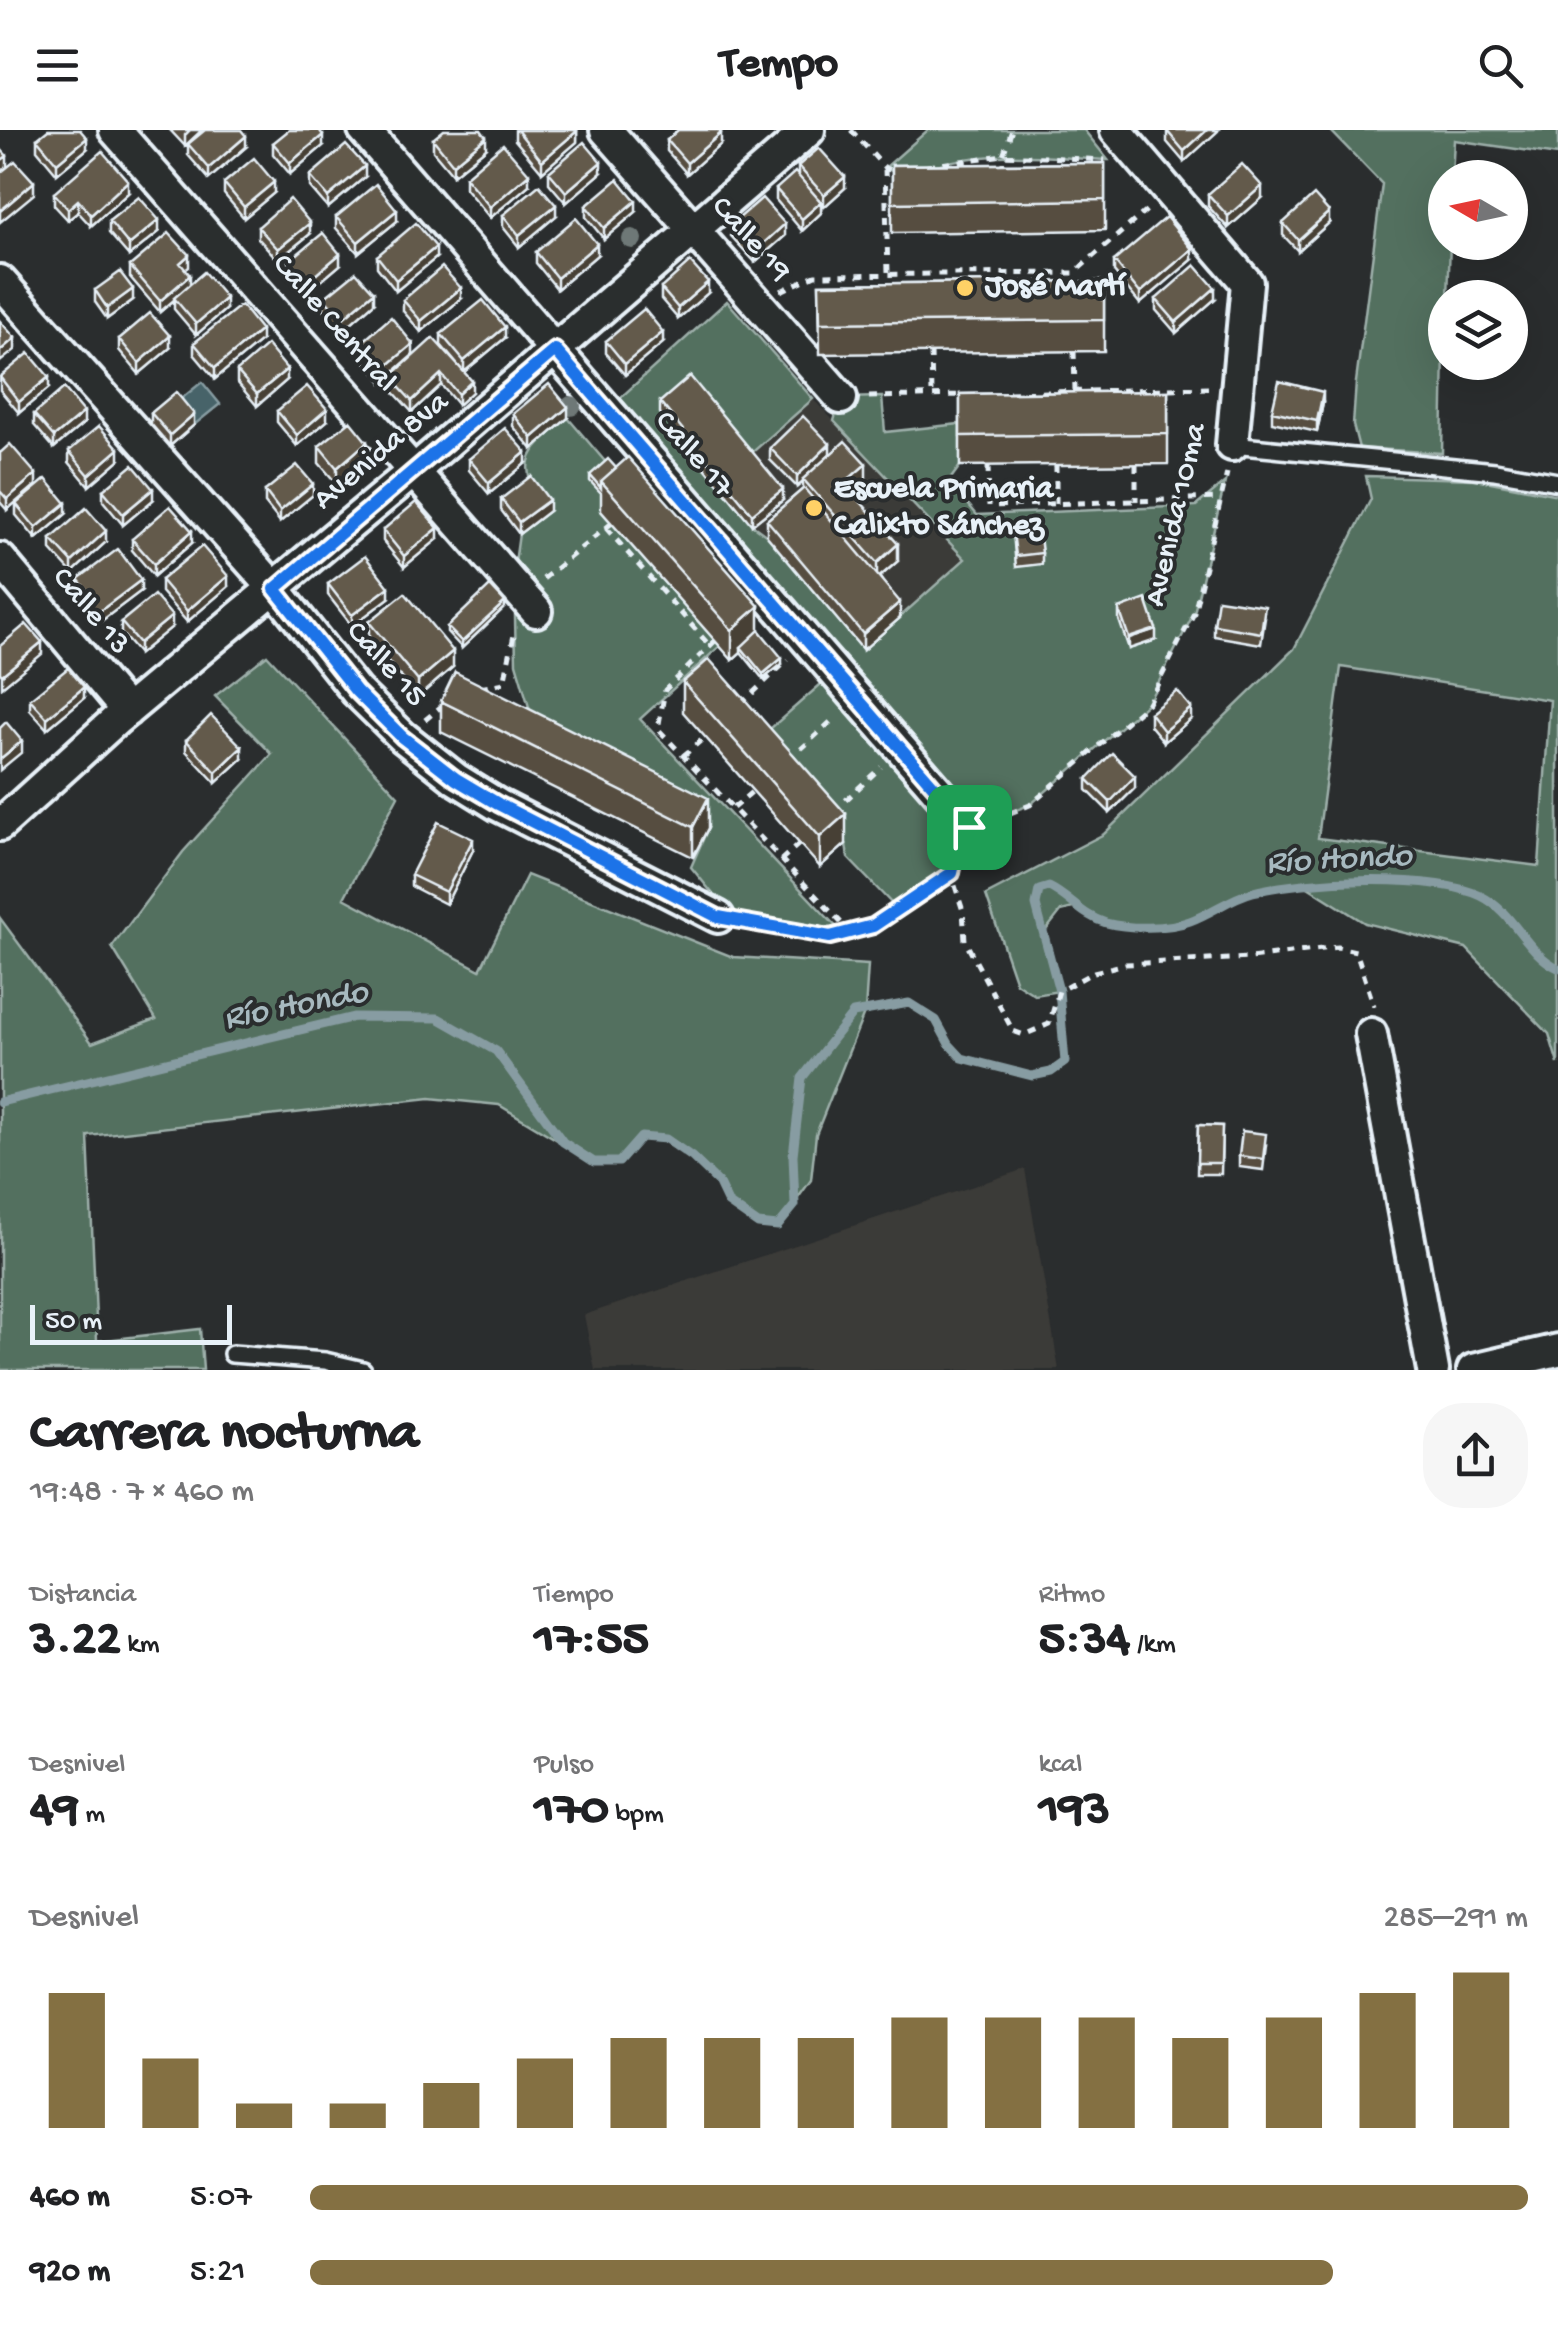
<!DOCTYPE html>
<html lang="es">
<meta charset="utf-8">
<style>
body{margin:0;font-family:"Gochi Hand",sans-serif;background:#f6f6f6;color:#202124;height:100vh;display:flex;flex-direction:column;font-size:38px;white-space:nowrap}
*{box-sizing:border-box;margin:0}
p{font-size:32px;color:#757577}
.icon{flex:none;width:55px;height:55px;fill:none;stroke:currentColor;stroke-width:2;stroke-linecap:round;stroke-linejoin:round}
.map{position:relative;height:1240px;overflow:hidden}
.panel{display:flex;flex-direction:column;background:#fff;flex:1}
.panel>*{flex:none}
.needle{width:65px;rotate:279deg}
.tools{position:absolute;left:1428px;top:30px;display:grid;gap:20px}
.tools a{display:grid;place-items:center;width:100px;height:100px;border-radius:50%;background:#fff;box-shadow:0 10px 40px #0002;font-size:50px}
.scale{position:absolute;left:30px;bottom:25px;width:202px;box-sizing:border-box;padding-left:10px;border:5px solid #e8f1f8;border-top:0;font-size:28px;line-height:35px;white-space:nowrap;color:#e8f1f8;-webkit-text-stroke:8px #2a2d2e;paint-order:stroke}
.pin{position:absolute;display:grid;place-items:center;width:85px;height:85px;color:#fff;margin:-42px;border-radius:20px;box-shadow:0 5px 15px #0006}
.round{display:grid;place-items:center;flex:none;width:105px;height:105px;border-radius:40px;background:#f6f6f6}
.overview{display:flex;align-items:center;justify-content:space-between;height:170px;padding:0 30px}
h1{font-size:55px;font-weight:700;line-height:75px}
.figures{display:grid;grid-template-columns:repeat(3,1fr);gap:15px;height:170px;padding:10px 30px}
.figures div{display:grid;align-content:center}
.figures b{font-size:50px;font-weight:700}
.figures small{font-size:28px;font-weight:400}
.figures p{font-size:28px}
.chart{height:280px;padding:20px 30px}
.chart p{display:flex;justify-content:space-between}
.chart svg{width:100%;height:180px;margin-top:10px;stroke:#847042;stroke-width:6}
ul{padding:0 30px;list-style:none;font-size:32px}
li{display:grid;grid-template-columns:160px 120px 1fr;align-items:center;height:75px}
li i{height:25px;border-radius:12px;background:#847042}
header{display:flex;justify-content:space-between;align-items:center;height:130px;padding:0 30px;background:#fff;font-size:45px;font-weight:700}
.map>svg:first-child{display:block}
.built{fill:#3b3a37}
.green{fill:#536f5e;stroke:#9eb0ab;stroke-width:2.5;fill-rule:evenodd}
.water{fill:#466469;stroke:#879ca2;stroke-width:2.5}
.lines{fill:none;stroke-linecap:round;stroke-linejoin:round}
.stream{stroke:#879ca2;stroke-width:9}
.service-casing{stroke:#e8f1f8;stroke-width:22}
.minor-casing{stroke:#e8f1f8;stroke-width:38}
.path{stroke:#e8f1f8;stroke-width:5;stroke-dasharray:8 8;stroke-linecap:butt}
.service{stroke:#2a2d2e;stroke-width:15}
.minor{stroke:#2a2d2e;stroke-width:30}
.tree{fill:#6e7877}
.wall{fill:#564d41;stroke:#e8f1f8;stroke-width:2.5}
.shaded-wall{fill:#463f35;stroke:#e8f1f8;stroke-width:2.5}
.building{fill:#645a4c;stroke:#e8f1f8;stroke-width:2.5}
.route-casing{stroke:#fff;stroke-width:20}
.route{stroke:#1a73e8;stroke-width:12}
.poi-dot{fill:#ffd166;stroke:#2a2d2e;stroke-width:4}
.labels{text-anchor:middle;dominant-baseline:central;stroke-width:8;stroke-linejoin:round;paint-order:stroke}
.street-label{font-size:32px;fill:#e8f1f8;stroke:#2a2d2e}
.poi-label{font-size:32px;font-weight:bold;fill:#e8f1f8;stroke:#2a2d2e;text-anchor:start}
.water-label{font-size:35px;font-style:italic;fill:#a7b9bf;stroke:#2a2d2e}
</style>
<header><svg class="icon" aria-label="menu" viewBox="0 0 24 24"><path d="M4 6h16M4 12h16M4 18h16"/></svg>Tempo<svg class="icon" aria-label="search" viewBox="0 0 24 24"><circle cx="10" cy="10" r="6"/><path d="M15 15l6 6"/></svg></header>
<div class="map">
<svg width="1558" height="1240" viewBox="0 0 1558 1240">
<rect width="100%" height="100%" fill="#2a2d2e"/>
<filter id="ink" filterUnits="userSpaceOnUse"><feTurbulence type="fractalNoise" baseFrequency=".01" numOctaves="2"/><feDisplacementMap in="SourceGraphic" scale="20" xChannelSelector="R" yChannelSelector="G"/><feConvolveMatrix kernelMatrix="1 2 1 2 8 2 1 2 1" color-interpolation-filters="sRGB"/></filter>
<g filter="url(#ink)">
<!-- built -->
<path class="built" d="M727 171 813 269 965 429 863 520 783 463 620 268Z
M1025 1039 1059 1240H595L584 1185Z"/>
<!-- green -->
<path class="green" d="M928 0H1084L1108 30C1040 27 967 16 905 47L885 38Z
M1330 0H1558V25L1454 10 1452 47 1445 48V112L1450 113 1448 167 1445 168 1442 323 1359 318 1353 295 1356 252 1382 54Z
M727 171 813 269 747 327 752 395 767 406 863 520 965 429 834 291 841 268 882 267 885 302 960 294V336L949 351 977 385 1196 376 1225 352 1194 483 1148 573 1030 675 969 697 956 724 951 743 896 778 848 728 846 714 755 612 845 533 620 268Z
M568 288 608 335 610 373 601 381 720 516 640 589 843 804 830 807 735 791 691 737 708 698 532 587 516 533 514 440 519 404 548 381C513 332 527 323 568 288Z
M1366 346 1475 349 1558 365V934L1549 904 1466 818 1365 793 1303 754 1254 762 1187 793 1149 796 1107 793 1073 778 1061 781 1043 804 1059 861 1035 865 1016 853 986 765 1104 704 1294 519 1371 369ZM1341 537 1550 570 1539 736 1318 708Z
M267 525 398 666 344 768 480 840 527 745 733 827 868 835 865 881 816 1004 811 1050 778 1096 758 1094 728 1073 717 1052 692 1027 666 1010 641 1007 619 1032H594L499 975 430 968 88 1006 97 1211 200 1199 203 1240H0V788L92 913 156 889 112 817 183 722 272 624 215 566Z"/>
<!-- water -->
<path class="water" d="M202 252 220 274 194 295 176 273Z"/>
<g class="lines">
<!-- stream -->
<path class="stream" d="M0 972 354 887 438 888 496 921 563 1012 594 1032H619L641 1007 666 1009 692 1027 718 1052 728 1073 758 1094 778 1096 795 1075 793 1025 802 948 853 883 909 873 936 890 949 914 962 928 1032 946 1051 942 1065 932 1059 861 1036 775 1039 760 1049 757C1070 767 1082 786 1106 793 1129 799 1169 799 1190 791 1212 783 1230 768 1253 762 1305 749 1432 743 1481 766 1514 782 1526 823 1558 838"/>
<defs>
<path id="service" d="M1232 315 1495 341 1558 352
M232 1224 325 1231 363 1240"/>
<path id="minor" d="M115 0 536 481
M364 0 969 697
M606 0 841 268
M1116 0 1247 153 1232 315
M0 151 275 459 356 561 403 607 456 649 498 675 718 787
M0 429 127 581
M0 695 117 589 415 340 809 0
M1371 904 1433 1240
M1473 1240 1558 1220"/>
</defs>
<!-- service casing -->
<use href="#service" class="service-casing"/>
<!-- minor casing -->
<use href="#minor" class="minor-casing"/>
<!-- path -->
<path class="path" d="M851 0 885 38 895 42
M927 36 1003 25 1105 30
M885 38 888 142
M1003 40V25L1012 0
M781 161 815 145 1074 143 1147 80
M1074 221 1075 261
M931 222 932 264
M1009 263 1208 258
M869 267 963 265
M1136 334V371
M988 336 989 376 1220 368
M1056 374V335
M606 398 710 516
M543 449 612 393
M715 511 665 560 658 599 848 800
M480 558 504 553 515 500
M741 574 788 530
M425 590 443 575
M683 626 705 607
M789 630 836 587
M733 678 753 661
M834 681 881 637
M995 689 1030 675 1148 573 1194 483 1227 343
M929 697 951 743 963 781 965 811 1013 901 1024 905 1049 894 1059 861 1094 842 1125 834 1251 828 1337 817 1356 821 1374 876
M781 730 799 714
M743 792 830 807 843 804 873 796 951 743 958 719"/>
<!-- service -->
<use href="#service" class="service"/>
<!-- minor -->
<use href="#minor" class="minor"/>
</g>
<!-- trees -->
<g class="tree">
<circle cx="632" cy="109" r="10"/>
<circle cx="571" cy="276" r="10"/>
</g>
<!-- wall -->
<path class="wall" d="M170 0H202L185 16Z
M515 0H577V12L542 42 515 10Z
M1218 0 1184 32 1167 12V1Z
M37 9 87 19 57 44 37 20Z
M433 9 486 18 453 45 433 21Z
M667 10 721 14 687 44 667 21Z
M273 13 323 16 290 44 273 24Z
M188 14 246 17 209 49 188 25Z
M1105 33V100L892 103V35Z
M798 36 845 58 824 77 821 74V83L802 101 776 70V59L798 46Z
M549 42 601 43 566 73 549 53Z
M310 46 365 47 328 78 310 57Z
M465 47 529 55 490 88 465 58Z
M224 53 274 63 244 88 224 64Z
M54 63H128L91 96 78 82 68 90 54 75Z
M1208 64 1262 68 1228 98 1208 76Z
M586 76 636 82 604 109 586 87Z
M503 85 556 86 519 117 503 97Z
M336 87 397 91 358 123 336 98Z
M109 91 159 102 129 126 109 103Z
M1283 93H1329L1298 121 1283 105Z
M731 95 785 106 755 132 731 106Z
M258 97 310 104 278 130 258 108Z
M536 122 597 125 557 159 536 133Z
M377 126 436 128 396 161 377 137Z
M1192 130 1140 174 1114 142V131Z
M289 131 340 135 307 163 289 142Z
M130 136 189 137 185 139 190 154 226 179 196 205 174 179V170L160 182 130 147Z
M1104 151V221L820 224 819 154Z
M661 158 708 163 678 189 661 169Z
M95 160 133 170 107 189 95 172Z
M324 168 374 173 342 201 324 180Z
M461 169 421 202 403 181V170Z
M1156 169H1215L1176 203 1156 180Z
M441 204 505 208 464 242 472 262 458 275 441 255 412 282 390 258V247L461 239 441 215Z
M119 209 170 218 139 244 119 220Z
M261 211 215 249 194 224V213Z
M606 211 663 213 625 245 606 223Z
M360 214 413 225 382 252 360 225Z
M237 241 287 250 257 276 237 252Z
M0 247 49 258 19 283 0 260Z
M1168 261V334L960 336V264Z
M660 272 783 370 752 395 660 283Z
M1323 273 1317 302 1272 292V281Z
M277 281 327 291 297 316 277 292Z
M151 283 194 295 170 316 151 294Z
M34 284 84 293 54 318 34 295Z
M513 284 568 288 532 319 513 296Z
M319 316 367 329 337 354 319 333Z
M770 318 830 324 866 351 852 363 898 431 880 447 900 488 863 520 767 406V390L803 359V352L797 357 770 330Z
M69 321 119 330 89 356 69 332Z
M0 323 36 355 7 380 0 372Z
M469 329 526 333 489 364 469 340Z
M616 338 759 500 782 534 763 549 741 522 732 530 601 381V363L590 351V345Z
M103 360 153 370 123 395 103 371Z
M265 361 313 365 280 392 265 373Z
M501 369 549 381 519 404 501 380Z
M16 374 66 384 36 409 16 385Z
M383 400 438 409 404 437 383 411Z
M1013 402 1042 423V434L1016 437Z
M51 409 106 412 72 443 51 420Z
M132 409 192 413 154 446 132 420Z
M78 449 141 461 96 495 82 476V466L78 461Z
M161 450 228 457 187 492 161 462Z
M328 454 389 468 352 496 328 465Z
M505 477 462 518 447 502V497Z
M1119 479 1156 510 1129 519 1119 490Z
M1265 488 1261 514 1214 506V495Z
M121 492 172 497 139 524 121 503Z
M369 492 453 537 418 567 369 509Z
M683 552 846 714 820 737 683 582Z
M84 568 47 599 30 580V569Z
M441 571 708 698 693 727 441 602Z
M1150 583 1191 589 1164 612 1150 595Z
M186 610 242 629 216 653 186 621Z
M1087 649 1135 658 1110 683 1087 660Z
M473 720 446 774 411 756V745Z
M1198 995 1222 996 1221 1044H1197Z
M1266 1015 1263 1040 1239 1037V1026Z"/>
<!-- shaded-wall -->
<path class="shaded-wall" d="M190 0H202L185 16V5Z
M1207 0H1218V1L1184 32V21Z
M577 1V12L542 42V31Z
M721 3V14L687 44V33Z
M323 5V16L290 44V33Z
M246 6V17L209 49V38Z
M486 7V18L453 45V34Z
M87 8V19L57 44V33Z
M7 26V37L0 43V31Z
M601 32V43L566 73V62Z
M365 36V47L328 78V67Z
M529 44V55L490 88V77Z
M845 47V58L824 77V65Z
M128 51V63L91 96V85Z
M34 52V64L0 92V81Z
M274 52V63L244 88V77Z
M1262 56V68L1228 98V86Z
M78 70V82L68 90V79Z
M636 71V82L604 109V98Z
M821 72V83L802 101V89Z
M556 75V86L519 117V105Z
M397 80V91L358 123V112Z
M1329 82V93L1298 121V110Z
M159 90V102L129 126V115Z
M310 93V104L278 130V119Z
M785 94V106L755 132V121Z
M597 114V125L557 159V148Z
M436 117V128L396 161V150Z
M1192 119V130L1140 174V163Z
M340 124V135L307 163V152Z
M189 125V137L180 144V133Z
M190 145V156L160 182V171Z
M708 152V163L678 189V178Z
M461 158V169L421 202V191Z
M1215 158V169L1176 203V192Z
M133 159V170L107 189V178Z
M374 162V173L342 201V189Z
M226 168V179L196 205V194Z
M505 197V208L464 242V231Z
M261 200V211L215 249V238Z
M663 202V213L625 245V234Z
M170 206V218L139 244V233Z
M15 208V220L0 232V221Z
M413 214V225L382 252V240Z
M287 239V250L257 276V264Z
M441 244V255L412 282V271Z
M49 247V258L19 283V272Z
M472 251V262L458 275V264Z
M1323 262V273L1317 302V291Z
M568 277V288L532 319V308Z
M327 279V291L297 316V305Z
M84 282V293L54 318V307Z
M194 284V295L170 316V305Z
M367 312V329L337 354V338Z
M830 314V325L803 349V352L797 357V346Z
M119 319V330L89 356V345Z
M526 322V333L489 364V353Z
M866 334V351L844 370V353Z
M36 344V355L7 380V369Z
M313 354V365L280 392V381Z
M153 359V370L123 395V384Z
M783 359V370L752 395V384Z
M549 370V381L519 404V392Z
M66 373V384L36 409V398Z
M438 398V409L404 437V426Z
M106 401V412L72 443V432Z
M192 401V413L154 446V434Z
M898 414V431L877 449V433Z
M228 446V457L187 492V481Z
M141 450V461L96 495V484Z
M389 457V468L352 496V485Z
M505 472V477L462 518V512Z
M900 472V488L863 520V504Z
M759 476V506L741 517V522L732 530V500Z
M172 486V497L139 524V513Z
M1156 499V510L1129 519V508Z
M42 512V524L2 557V545Z
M453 521V537L418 567V551Z
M782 528V534L763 549V544Z
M84 557V568L47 599V588Z
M1191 578V589L1164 612V601Z
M22 611V622L0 640V629Z
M242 617V629L216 653V642Z
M1135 646V658L1110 683V672Z
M708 668V698L693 727V697Z
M846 684V714L820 737V707Z
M473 709V720L446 774V762Z"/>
<!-- building -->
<path class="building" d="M48 0H80L87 8 57 33 37 9Z
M205 0H241L246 6 209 38 188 14Z
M289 0H319L323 5 290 33 273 13Z
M444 0H481L486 7 453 34 433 9Z
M517 0H577V1L542 31Z
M678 0H718L721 3 687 33 667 10Z
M1168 0H1207L1184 21 1167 1Z
M584 12 601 32 566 62 549 42Z
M503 14 529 44 490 77 465 47Z
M346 15 365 36 328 67 310 46Z
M0 18 7 26 0 31Z
M819 18 845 47 824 65 798 36Z
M102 21 128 51 91 85 78 70 68 79 54 63Z
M254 28 274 52 244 77 224 53Z
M15 31 34 52 0 81V43Z
M1105 33V70L892 73V35Z
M1242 34 1262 56 1228 86 1208 64Z
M795 42 821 72 802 89 776 59Z
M618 49 636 71 604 98 586 76Z
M376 54 397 80 358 112 336 87Z
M539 55 556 75 519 105 503 85Z
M1314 65 1329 82 1298 110 1283 93Z
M139 67 159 90 129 115 109 91Z
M762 68 785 94 755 121 731 95Z
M290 69 310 93 278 119 258 97Z
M1166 87 1192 119 1140 163 1114 131Z
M576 88 597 114 557 148 536 122Z
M416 93 436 117 396 150 377 126Z
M169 103 189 125 180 133 190 145 160 171 130 136Z
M323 103 340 124 307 152 289 131Z
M690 132 708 152 678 178 661 158Z
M1195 135 1215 158 1176 192 1156 169Z
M442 137 461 158 421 191 403 170Z
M120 142 133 159 107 178 95 160Z
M204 142 226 168 196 194 174 168Z
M356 142 374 162 342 189 324 168Z
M1104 151V190L820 193 819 154Z
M483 170 505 197 464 231 441 204Z
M241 175 261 200 215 238 194 213Z
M644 179 663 202 625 234 606 211Z
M150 183 170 206 139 233 119 209Z
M391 187 413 214 382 240 360 214Z
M0 191 15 208 0 221Z
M433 208 472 251 458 264 441 244 412 271 390 247Z
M267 215 287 239 257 264 237 241Z
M29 223 49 247 19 272 0 247Z
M690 246 783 359 752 384 660 272Z
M1279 251 1323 262 1317 291 1272 281Z
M549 254 568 277 532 308 513 284Z
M307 256 327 279 297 305 277 281Z
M64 258 84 282 54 307 34 284Z
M1168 261V304L960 306V264Z
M176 262 194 284 170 305 151 283Z
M803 286 830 314 797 346 770 318Z
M350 291 367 312 337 338 319 316Z
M99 296 119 319 89 345 69 321Z
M505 298 526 322 489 353 469 329Z
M845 311 866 334 844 353 898 414 877 433 803 349Z
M10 314 36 344 7 369 0 361V323Z
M628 327 759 476 732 500 601 351Z
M608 329 616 338 601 351V358L590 345Z
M133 335 153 359 123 384 103 360Z
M297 335 313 354 280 381 265 361Z
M531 346 549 370 519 392 501 369Z
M46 349 66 373 36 398 16 374Z
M804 358 900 472 863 504 767 390Z
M416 372 438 398 404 426 383 400Z
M170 376 192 401 154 434 132 409Z
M86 378 106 401 72 432 51 409Z
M1039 398 1042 423 1016 426 1013 402Z
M202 416 228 446 187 481 161 450Z
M118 419 141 450 96 484 82 465 86 459 78 449Z
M365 426 389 457 352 485 328 454Z
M490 456 505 472 462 512 447 497Z
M405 463 453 521 418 551 369 492Z
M154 465 172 486 139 513 121 492Z
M1146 469 1156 499 1129 508 1119 479Z
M1218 469 1265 476 1261 503 1214 495Z
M26 494 42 512 2 545 0 543V516Z
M759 500 782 528 763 544 741 517Z
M709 529 846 684 820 707 683 552Z
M68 538 84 557 47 588 30 569Z
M455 542 708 668 693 697 441 571Z
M1177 561 1191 578 1164 601 1150 583Z
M211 585 242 617 216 642 186 610Z
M6 592 22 611 0 629V598Z
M1112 623 1135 646 1110 672 1087 649Z
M438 692 473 709 446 762 411 745Z
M1198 995 1222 996 1221 1033H1197Z
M1242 1001 1266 1004 1263 1029 1239 1026Z"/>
</g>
<g class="lines" filter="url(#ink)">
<defs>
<path id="route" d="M555 220 969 697 956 724 952 743 873 796 830 807 718 787 498 674 456 649 402 607 356 561 275 459Z"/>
</defs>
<!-- route casing -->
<use href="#route" class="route-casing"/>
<!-- route -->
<use href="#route" class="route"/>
</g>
<!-- markers -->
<g class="poi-dot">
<circle cx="965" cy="158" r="10"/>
<circle cx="814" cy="378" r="10"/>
</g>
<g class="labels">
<!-- street labels -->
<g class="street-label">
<text transform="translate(750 110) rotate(48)">Calle 19</text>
<text transform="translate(333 194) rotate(49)">Calle Central</text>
<text transform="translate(382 322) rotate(-40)">Avenida 8va</text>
<text transform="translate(693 325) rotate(49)">Calle 17</text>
<text transform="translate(1177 385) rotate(-77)">Avenida 10ma</text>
<text transform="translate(90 482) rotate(50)">Calle 13</text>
<text transform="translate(385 535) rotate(48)">Calle 15</text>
</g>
<!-- poi labels -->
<g class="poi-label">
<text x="985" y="158">José Martí</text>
<text x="834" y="360">Escuela Primaria<tspan x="834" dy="37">Calixto Sánchez</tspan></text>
</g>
<!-- water labels -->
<g class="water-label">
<text transform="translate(1339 731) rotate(-3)">Río Hondo</text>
<text transform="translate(296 877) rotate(-11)">Río Hondo</text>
</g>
</g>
</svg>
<div class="tools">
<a><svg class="needle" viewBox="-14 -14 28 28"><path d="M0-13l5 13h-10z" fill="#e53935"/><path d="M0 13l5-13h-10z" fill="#757577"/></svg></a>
<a><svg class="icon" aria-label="layers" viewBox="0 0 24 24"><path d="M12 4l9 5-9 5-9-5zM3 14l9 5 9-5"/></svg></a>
</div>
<div class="scale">50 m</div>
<div class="pin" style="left:969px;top:697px;background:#1e9e55"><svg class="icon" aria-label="arrive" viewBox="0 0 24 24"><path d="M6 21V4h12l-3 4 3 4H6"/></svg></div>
</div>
<section class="panel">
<div class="overview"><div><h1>Carrera nocturna</h1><p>19:48 · 7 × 460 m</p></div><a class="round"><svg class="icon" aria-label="share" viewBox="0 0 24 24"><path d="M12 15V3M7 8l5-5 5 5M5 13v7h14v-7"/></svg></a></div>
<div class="figures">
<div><p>Distancia</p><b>3.22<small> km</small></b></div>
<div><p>Tiempo</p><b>17:55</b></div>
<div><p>Ritmo</p><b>5:34<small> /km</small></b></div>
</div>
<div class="figures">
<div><p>Desnivel</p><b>49<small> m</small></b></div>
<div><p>Pulso</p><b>170<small> bpm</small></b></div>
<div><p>kcal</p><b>193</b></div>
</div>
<div class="chart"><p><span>Desnivel</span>285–291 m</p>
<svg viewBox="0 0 160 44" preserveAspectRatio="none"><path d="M5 44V11M15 44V27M25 44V38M35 44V38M45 44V33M55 44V27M65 44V22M75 44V22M85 44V22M95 44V17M105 44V17M115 44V17M125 44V22M135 44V17M145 44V11M155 44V6"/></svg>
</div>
<ul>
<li><b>460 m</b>5:07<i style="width:100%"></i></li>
<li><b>920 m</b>5:21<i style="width:84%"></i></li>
</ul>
</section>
